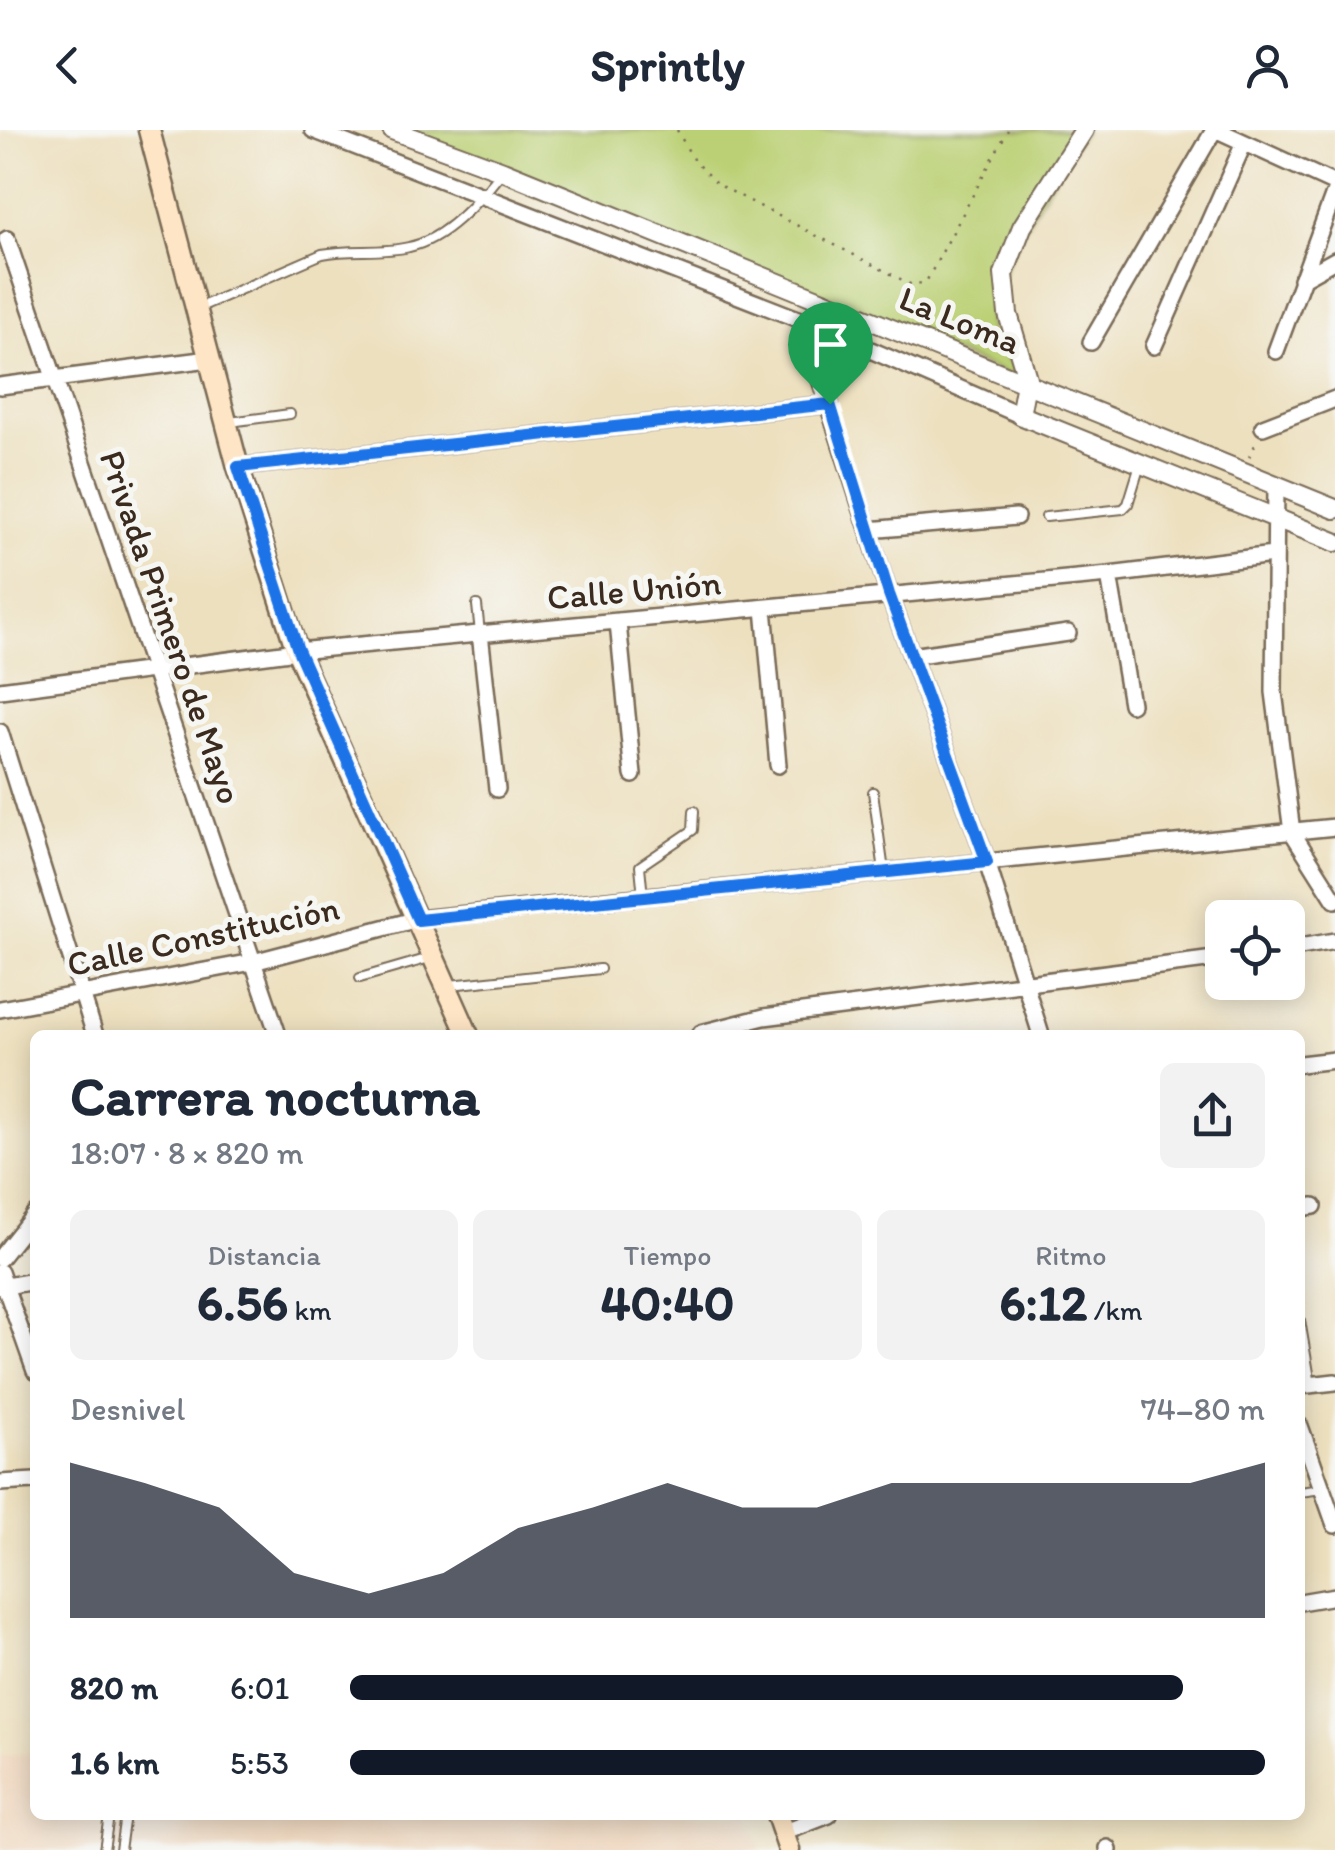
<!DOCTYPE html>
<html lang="es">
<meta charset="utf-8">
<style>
body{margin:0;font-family:Itim,sans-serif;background:#f2f2f3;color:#1f2937;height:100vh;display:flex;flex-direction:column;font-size:38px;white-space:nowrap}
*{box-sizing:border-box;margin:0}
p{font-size:32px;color:#747a83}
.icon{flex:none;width:55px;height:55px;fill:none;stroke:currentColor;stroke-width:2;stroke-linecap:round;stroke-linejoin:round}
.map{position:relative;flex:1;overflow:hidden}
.details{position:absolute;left:30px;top:900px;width:1275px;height:790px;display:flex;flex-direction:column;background:#fff;border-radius:15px;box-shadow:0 5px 25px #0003}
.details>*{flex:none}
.buttons{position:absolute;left:1205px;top:770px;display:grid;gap:20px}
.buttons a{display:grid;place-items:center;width:100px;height:100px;border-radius:15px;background:#fff;box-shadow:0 5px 25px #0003;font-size:50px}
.pin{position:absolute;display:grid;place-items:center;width:85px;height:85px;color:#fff;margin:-102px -42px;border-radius:50% 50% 50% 0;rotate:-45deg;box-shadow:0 0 10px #0007}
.pin .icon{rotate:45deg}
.round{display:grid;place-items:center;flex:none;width:105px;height:105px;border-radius:15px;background:#f2f2f3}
.overview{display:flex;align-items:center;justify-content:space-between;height:170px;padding:0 40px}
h1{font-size:55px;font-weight:800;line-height:75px}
.stats{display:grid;grid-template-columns:repeat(3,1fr);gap:15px;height:170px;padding:10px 40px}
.stats div{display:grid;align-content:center;border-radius:15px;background:#f2f2f3;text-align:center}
.stats b{font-size:50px;font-weight:800}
.stats small{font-size:28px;font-weight:400}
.stats p{font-size:28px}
.chart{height:280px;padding:20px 40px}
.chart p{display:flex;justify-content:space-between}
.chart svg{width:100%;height:180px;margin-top:10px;fill:#111827;opacity:.7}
ul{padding:0 40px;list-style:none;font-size:32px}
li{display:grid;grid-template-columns:160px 120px 1fr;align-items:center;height:75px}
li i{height:25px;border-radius:12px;background:#111827}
header{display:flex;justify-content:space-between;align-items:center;height:130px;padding:0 40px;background:#fff;font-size:45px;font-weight:800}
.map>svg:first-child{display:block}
.built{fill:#efd6bc}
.green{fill:#bbd074;stroke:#7b7d49;stroke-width:2.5}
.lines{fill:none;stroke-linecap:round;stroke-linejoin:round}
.service-casing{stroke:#796a56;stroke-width:12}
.minor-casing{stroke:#796a56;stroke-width:20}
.tertiary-casing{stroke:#796a56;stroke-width:22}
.secondary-casing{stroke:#796a56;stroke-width:25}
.path{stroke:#796a56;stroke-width:2.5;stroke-dasharray:2.5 8;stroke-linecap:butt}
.service{stroke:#fff;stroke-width:8}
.minor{stroke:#fff;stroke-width:15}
.tertiary{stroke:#fff;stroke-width:18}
.secondary{stroke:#fee5c5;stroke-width:20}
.route-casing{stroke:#fff;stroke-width:20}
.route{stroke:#1a73e8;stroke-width:12}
.labels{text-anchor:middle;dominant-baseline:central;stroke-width:10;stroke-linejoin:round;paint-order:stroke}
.street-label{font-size:35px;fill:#3b2a1e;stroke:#f6f6f2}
</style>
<header><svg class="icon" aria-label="back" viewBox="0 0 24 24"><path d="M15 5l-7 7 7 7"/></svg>Sprintly<svg class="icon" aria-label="person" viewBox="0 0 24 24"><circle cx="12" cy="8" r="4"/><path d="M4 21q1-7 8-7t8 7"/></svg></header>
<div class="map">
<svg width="1335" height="1720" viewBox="0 0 1335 1720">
<rect width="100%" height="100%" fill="#f6f6f2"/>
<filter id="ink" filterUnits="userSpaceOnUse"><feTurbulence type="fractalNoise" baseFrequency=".01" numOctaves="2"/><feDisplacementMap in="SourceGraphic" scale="20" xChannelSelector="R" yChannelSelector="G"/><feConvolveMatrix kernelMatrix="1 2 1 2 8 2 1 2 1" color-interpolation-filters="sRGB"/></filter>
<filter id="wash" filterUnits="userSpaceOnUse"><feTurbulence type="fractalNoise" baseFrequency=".0048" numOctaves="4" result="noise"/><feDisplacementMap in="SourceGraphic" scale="40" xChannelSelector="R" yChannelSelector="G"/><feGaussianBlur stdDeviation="2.25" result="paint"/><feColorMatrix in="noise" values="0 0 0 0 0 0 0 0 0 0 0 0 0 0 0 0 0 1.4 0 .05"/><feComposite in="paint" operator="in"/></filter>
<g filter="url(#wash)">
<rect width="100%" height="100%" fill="#ede0bf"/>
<!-- built -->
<path class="built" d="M35 1623V1685H748L760 1720H0V1625Z"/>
<!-- green -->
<path class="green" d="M389 0H1084C1060 38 978 160 991 201 997 219 1016 237 1027 252Z"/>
</g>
<g filter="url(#ink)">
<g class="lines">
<defs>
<path id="service" d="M200 177 322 124C351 118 380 124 409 117 445 110 479 71 501 43
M230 292 290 284
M1046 387 1123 379 1128 374 1140 335
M477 475 480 503
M873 662 884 741
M643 767 640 736 693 700 694 681
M360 848 433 827
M450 855 600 839
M1300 1190 1311 1255
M1300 1362 1322 1359
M104 1720 109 1685
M120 1720 125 1685"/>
<path id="minor" d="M313 0 811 194 1020 285
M1217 0 1335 54
M7 109 278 905
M1301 149 1335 130
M824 170 811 194 808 212 889 464 987 732 1041 905
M1091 212 1214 0
M1154 216 1244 13
M1276 221 1335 61
M0 256 209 229
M1263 297 1335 269
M238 337 830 274
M1276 355 1274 562 1292 702 1335 770
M869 400 1016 387
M1109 445 1131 574
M764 478 778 635
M618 493 633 645
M480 503 497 659
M911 526 1068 503
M0 560 297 521 1109 445 1273 425
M0 602 95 905
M1288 819 1335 811
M0 879 253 832 418 789 1335 697
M701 903 764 887 1222 828
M1300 934 1335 930
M1300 1078 1314 1076
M0 1128 35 1084
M0 1142 35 1241
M0 1157 35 1151
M1300 1256 1335 1252
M1300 1296 1335 1395
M0 1353 35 1351
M1300 1472 1335 1466
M783 1703 829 1685
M1108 1718 1109 1720"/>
<path id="tertiary" d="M392 0 503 41 1335 379
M1084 0 1022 97 1004 144 1008 184 1027 248 1020 285 1335 412"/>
<path id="secondary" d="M149 0 238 337 297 521 468 905
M777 1685 789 1720"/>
</defs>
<!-- service casing -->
<use href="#service" class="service-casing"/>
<!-- minor casing -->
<use href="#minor" class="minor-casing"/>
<!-- tertiary casing -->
<use href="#tertiary" class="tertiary-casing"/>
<!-- secondary casing -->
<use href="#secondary" class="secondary-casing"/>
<!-- path -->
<path class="path" d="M677 0 694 31 717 54 912 155 926 152 1008 0
M1249 327 1257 311"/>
<!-- service -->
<use href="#service" class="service"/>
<!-- minor -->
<use href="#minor" class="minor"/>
<!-- tertiary -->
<use href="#tertiary" class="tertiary"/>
<!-- secondary -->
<use href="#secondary" class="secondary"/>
</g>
</g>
<g class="lines" filter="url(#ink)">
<defs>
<path id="route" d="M830 274 889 464 987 732 418 790 298 520 238 337Z"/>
</defs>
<!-- route casing -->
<use href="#route" class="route-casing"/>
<!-- route -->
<use href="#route" class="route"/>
</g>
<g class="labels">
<!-- street labels -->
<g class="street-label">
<text transform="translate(960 190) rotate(22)">La Loma</text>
<text transform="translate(634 460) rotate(-5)">Calle Unión</text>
<text transform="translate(171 497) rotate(71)">Privada Primero de Mayo</text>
<text transform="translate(203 806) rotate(-12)">Calle Constitución</text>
</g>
</g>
</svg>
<div class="buttons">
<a><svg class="icon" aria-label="locate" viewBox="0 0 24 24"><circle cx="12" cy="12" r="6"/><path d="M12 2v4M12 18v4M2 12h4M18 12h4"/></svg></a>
</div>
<div class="pin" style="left:830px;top:274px;background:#1e9e55"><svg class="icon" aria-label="arrive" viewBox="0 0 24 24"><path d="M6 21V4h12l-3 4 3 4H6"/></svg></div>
<section class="details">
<div class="overview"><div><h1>Carrera nocturna</h1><p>18:07 · 8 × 820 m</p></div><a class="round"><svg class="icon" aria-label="share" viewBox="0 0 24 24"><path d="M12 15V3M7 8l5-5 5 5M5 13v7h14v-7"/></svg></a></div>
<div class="stats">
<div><p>Distancia</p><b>6.56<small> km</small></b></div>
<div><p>Tiempo</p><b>40:40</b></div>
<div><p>Ritmo</p><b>6:12<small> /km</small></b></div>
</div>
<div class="chart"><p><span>Desnivel</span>74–80 m</p>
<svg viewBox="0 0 160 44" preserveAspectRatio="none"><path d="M0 44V6L10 11L20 17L30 33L40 38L50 33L60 22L70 17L80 11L90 17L100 17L110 11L120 11L130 11L140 11L150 11L160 6V44z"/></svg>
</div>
<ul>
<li><b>820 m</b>6:01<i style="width:91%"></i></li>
<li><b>1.6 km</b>5:53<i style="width:100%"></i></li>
</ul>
</section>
</div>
